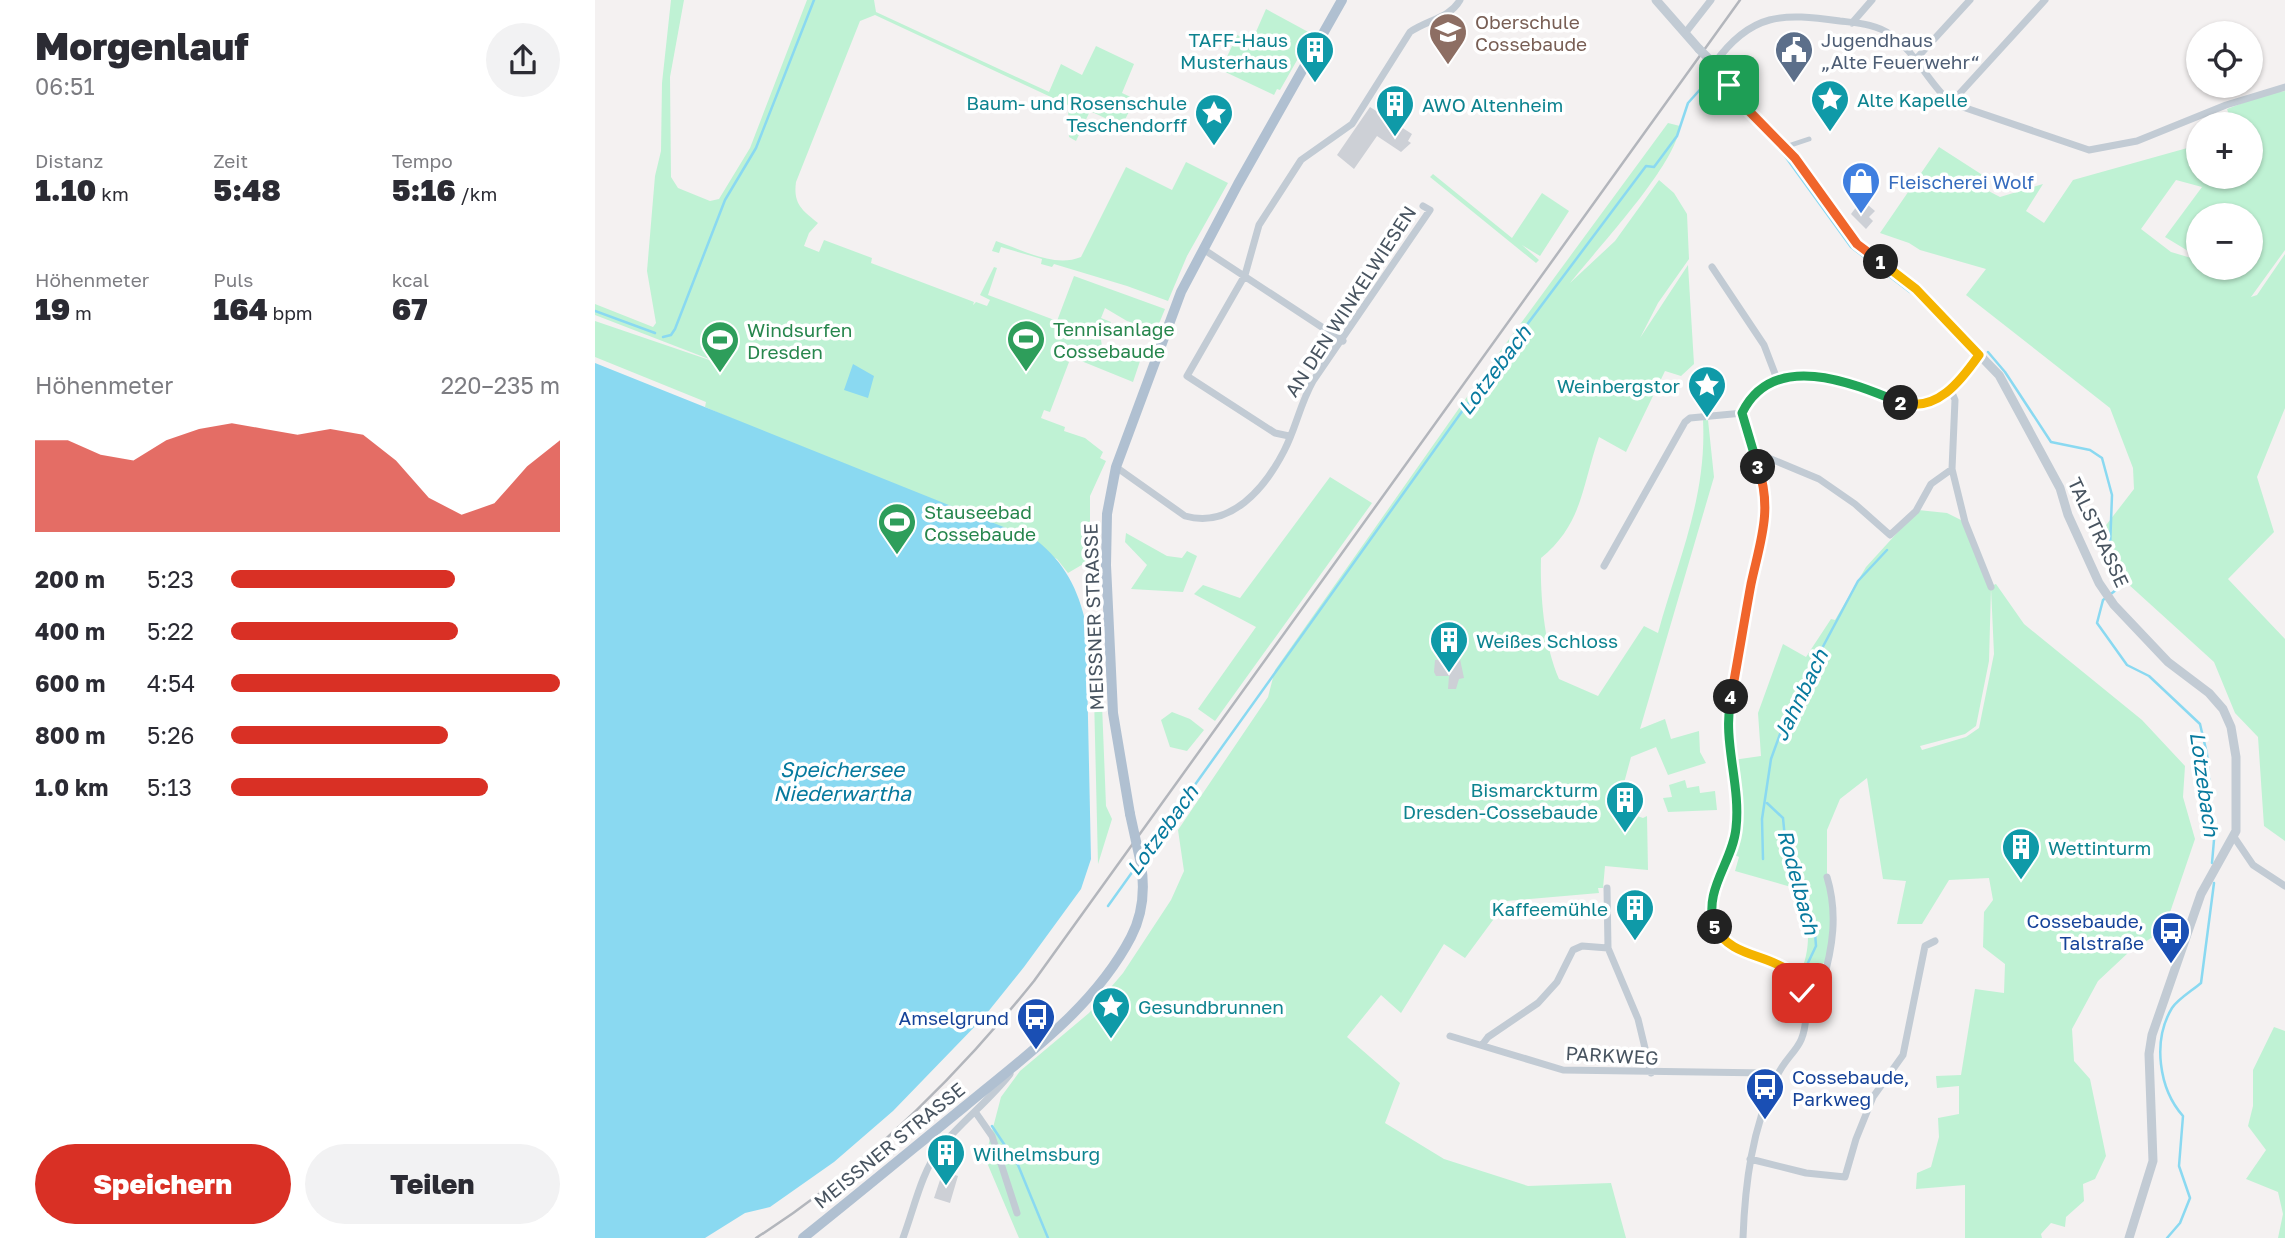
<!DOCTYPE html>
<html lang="de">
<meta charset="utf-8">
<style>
body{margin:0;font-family:"Golos Text",sans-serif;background:#f2f2f3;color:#2b2b33;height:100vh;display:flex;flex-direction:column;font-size:26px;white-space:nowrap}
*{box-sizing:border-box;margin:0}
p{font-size:23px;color:#7c7c81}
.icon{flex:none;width:38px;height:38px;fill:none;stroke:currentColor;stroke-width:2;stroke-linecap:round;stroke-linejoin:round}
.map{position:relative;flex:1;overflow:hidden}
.side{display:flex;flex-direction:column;background:#fff;width:595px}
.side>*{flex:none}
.tools{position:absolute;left:1591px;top:21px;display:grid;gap:14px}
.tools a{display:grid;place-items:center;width:77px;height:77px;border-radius:50%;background:#fff;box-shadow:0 2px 5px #0004;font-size:35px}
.pin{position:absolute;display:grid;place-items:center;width:60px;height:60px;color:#fff;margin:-30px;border-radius:14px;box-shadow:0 4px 10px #0006}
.km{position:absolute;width:35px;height:35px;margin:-18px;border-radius:50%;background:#222;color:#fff;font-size:19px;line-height:35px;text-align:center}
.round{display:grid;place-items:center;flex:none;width:74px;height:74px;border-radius:37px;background:#f2f2f3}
.summary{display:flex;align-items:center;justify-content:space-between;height:119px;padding:0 35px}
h1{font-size:38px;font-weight:800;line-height:52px}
.figures{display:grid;grid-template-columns:repeat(3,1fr);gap:10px;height:119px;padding:7px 35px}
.figures div{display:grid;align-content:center}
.figures b{font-size:30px;font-weight:800}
.figures small{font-size:19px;font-weight:400}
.figures p{font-size:19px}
.chart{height:196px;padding:14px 35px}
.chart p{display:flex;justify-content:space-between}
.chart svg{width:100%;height:126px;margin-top:7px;fill:#d93025;opacity:.7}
.cta{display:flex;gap:14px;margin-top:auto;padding:14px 35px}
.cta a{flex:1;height:80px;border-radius:42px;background:#d93025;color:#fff;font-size:28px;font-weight:800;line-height:80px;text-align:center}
.cta a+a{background:#f2f2f3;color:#2b2b33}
ul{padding:0 35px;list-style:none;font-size:23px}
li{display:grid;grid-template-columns:112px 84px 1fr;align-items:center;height:52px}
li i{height:18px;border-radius:9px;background:#d93025}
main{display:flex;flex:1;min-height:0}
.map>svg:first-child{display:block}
.green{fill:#bff2d4;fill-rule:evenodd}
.water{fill:#8ad9f1}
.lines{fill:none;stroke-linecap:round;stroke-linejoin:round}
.stream{stroke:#8ad9f1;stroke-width:2.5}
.building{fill:#cdd0d6}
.pedestrian{stroke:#c2cbd4;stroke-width:5}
.minor{stroke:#c2cbd4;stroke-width:7}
.tertiary{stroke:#c2cbd4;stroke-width:9}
.primary{stroke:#b0c0d1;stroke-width:10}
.rail{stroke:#b3b6bc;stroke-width:2.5}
.tertiary-bridge{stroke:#c2cbd4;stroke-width:9}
.primary-bridge{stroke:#b0c0d1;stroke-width:10}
.split-1-casing{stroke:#fff;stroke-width:14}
.split-2-casing{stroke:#fff;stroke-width:14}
.split-3-casing{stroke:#fff;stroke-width:14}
.split-4-casing{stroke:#fff;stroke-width:14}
.split-5-casing{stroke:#fff;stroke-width:14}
.split-6-casing{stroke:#fff;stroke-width:14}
.split-1{stroke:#f0652b;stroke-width:9}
.split-2{stroke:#f5b400;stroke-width:9}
.split-3{stroke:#22a559;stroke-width:9}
.split-4{stroke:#f0652b;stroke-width:9}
.split-5{stroke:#22a559;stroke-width:9}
.split-6{stroke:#f5b400;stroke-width:9}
.labels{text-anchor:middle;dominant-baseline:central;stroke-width:7;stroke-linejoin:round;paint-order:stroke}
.education-label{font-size:19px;fill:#785e54;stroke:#fff;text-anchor:start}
.culture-label{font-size:19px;fill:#0d838f;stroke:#fff;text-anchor:start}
.service-label{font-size:19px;fill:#4e5e75;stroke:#fff;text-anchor:start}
.shop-label{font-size:19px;fill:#366cbe;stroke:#fff;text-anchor:start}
.street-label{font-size:19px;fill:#485460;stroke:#fff}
.leisure-label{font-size:19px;fill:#27864d;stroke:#fff;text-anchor:start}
.transit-label{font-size:19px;fill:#164399;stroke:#fff;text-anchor:end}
.water-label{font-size:21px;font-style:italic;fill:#077a9e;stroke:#fff}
</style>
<main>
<section class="side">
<div class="summary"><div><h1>Morgenlauf</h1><p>06:51</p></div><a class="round"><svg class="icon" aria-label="share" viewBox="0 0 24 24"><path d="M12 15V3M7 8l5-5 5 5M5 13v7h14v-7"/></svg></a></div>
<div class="figures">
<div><p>Distanz</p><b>1.10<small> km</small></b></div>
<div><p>Zeit</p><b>5:48</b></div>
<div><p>Tempo</p><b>5:16<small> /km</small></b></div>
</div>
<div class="figures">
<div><p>Höhenmeter</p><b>19<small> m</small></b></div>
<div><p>Puls</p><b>164<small> bpm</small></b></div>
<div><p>kcal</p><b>67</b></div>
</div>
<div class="chart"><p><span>Höhenmeter</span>220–235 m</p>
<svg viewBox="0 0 160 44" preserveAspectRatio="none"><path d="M0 44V12L10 12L20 17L30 19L40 12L50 8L60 6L70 8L80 10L90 8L100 10L110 19L120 32L130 38L140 34L150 21L160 12V44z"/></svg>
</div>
<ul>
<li><b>200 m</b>5:23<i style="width:68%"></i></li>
<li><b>400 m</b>5:22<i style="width:69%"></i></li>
<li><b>600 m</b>4:54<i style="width:100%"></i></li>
<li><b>800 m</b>5:26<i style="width:66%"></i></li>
<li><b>1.0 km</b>5:13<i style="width:78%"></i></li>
</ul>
<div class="cta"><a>Speichern</a><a>Teilen</a></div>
</section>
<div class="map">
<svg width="1690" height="1238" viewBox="0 0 1690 1238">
<rect width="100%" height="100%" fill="#f4f1f1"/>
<!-- green -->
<path class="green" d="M76 0H89L75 77 76 177 83 188 115 201 124 199 155 148 212 0H279L281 12 454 92 466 64 487 75 501 46 539 64 527 93 540 99 527 126 495 111 481 141 474 137 473 105 280 15 265 21 201 182C198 204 207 210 223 223L214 233 209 246 224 252 229 240 277 258 276 263 379 302 378 305 381 302 392 306 395 300 385 295 399 267 402 268 393 295 462 321 479 276 570 309 561 331 532 321 510 308 506 318 516 322 514 326 509 324 505 332 507 347 545 361 538 382 469 354 467 359 474 362 455 412 449 410 446 418 470 427 469 431 490 438 508 452 505 458 511 461 495 496V560L473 573 462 559 110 407 111 402 0 357V321L132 366 0 315V304L58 327 61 323 52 271 60 176 66 151 67 83Z
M671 9 717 34 685 90 682 89 679 95 626 70 642 35 657 41Z
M1690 91V250L1656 297 1662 295 1690 254V408L1662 477 1679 532 1633 579 1690 639V841L1669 826 1663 737 1640 713 1619 662 1511 564 1505 533 1539 489 1538 468 1515 408 1371 295 1391 269 1325 250 1314 243 1285 233 1344 147 1389 176 1382 185 1405 197 1448 184 1431 211 1449 223 1478 180 1603 145V177H1656V124H1637L1632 109 1671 94ZM1581 180 1607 187 1570 237 1603 257V215H1656V268H1603V260L1576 252 1546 229Z
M1073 123 1085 126C1081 165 1002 249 975 283L1020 241 1064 180 1079 193 1092 214 1094 259 1063 303 1045 338 1093 265 1099 364 1086 376 1070 371 1031 452 1004 437C987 485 988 524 946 558 945 595 949 645 964 679L1003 696 1049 626 1063 633C1083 560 1112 497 1108 420H1113L1119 477 1045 729 1070 719 1076 739 1104 731 1105 752 1111 763 1073 775 1061 747 1036 757 1022 809 1048 818 1052 816 1053 870 1010 866 1008 888H1003L1004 893 912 901 870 958 849 944 806 1013 786 995 752 1037 805 1083 790 1123 849 1159 933 1186 1016 1183 1031 1238H424L390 1158 406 1097 425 1071 494 1013 528 973 576 900 589 871 583 830 673 697 680 670 879 387Z
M591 162 633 183 592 256 573 301 532 286 459 264 457 267 446 264 447 259 406 247 404 253 397 251 401 241C428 250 459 268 486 257L531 167 577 190Z
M838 174 917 238 947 193 974 211 945 256 927 245 944 260 941 263 835 177Z
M735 477 777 503 620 721 603 709 661 627 599 594 608 585 645 598Z
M1323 510 1352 513 1370 522 1396 586 1401 584 1429 624 1547 720 1590 766 1588 797 1600 839 1569 930 1534 952 1503 981 1477 1029 1479 1061 1495 1079 1511 1156 1500 1179 1488 1184 1489 1201 1471 1217 1470 1227 1456 1223 1446 1234 1447 1238H1370V1185L1321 1189 1322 1173 1336 1167 1344 1137 1343 1118 1364 1114V1086L1342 1088 1341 1076 1366 1075 1380 989 1409 993 1410 964 1388 947 1389 912 1398 900 1394 878 1354 880 1327 924H1302L1311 881 1288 879 1272 778 1245 799 1232 830V877L1239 899 1235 957 1218 973 1207 969C1218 939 1212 919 1203 889L1140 871 1144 857 1138 854C1149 822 1143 792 1138 760L1166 756 1163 713 1188 644 1211 657 1236 619 1240 620 1271 567ZM1396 588 1399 654 1384 728 1371 737 1327 750 1325 746 1370 734 1381 726 1394 661Z
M531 533 572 556 587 558 592 551 602 556 588 592 536 589 552 565 530 542Z
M505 653 511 806 517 819 503 864 498 654Z
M577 712 595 719 609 730 592 751 575 747 566 720Z
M1090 780 1092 788 1104 786 1105 793 1120 791 1122 810 1073 812 1068 798 1077 797 1074 785Z
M1679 1027 1690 1031V1238H1683L1688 1214 1683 1192 1651 1179 1671 1150 1653 1126 1658 1106V1070Z"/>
<!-- water -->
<path class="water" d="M0 363 441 540C470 563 483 589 491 624L496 859 486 889 429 967 388 1018 298 1111 239 1162 175 1207 150 1213 110 1238H0Z
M258 364 279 376 273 398 249 390Z"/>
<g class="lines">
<!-- stream -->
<path class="stream" d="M0 311 60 333
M68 337 76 335 80 329 130 200 161 148 219 0
M1393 352 1410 372 1456 442 1495 450 1507 458 1517 495 1515 548 1521 590 1508 600 1502 623 1532 665 1554 676 1605 724 1612 754 1619 840 1617 863
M1172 803 1188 818 1191 849 1220 933 1221 946 1211 967
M549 856 868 410 1051 166 1059 167 1082 136 1093 103 1110 84 1125 85 1190 156 1256 247 1315 292
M1168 859 1167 819 1176 759 1193 712 1263 581 1292 550
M513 906 543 864
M397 1126 423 1165 453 1238
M1572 1238 1585 1223 1595 1198 1584 1166 1588 1116C1564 1089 1557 1041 1577 1008 1583 999 1598 990 1606 983L1619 883"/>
</g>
<!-- building -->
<path class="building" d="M775 107 817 134 813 141 816 143 806 152 782 136 759 169 742 155Z
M1273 205 1280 211 1274 217 1278 221 1271 229 1256 214 1262 206 1267 211Z
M865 659 869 678 864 679 861 689H853L854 676H841L839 672 840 660Z
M348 1171 363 1176 355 1203 339 1198Z"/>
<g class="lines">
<!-- pedestrian -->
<path class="pedestrian" d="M1190 147 1214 139"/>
<!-- minor -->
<path class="minor" d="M1257 23 1277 0
M1091 32 1116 0
M1320 60 1375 0
M1119 64C1156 12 1188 13 1245 21 1262 23 1282 24 1296 35 1321 52 1333 83 1356 103L1494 150 1542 141 1631 105 1690 87
M1356 103 1450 0
M608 249 748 341
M1117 267 1169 345 1182 379
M1356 390 1360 400 1357 469 1370 522 1396 587
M694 436 680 433 592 376 650 275 664 225 706 160 757 124 815 32C832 20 855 18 865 0
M1161 459 1169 456 1224 479 1260 504 1295 535 1321 511 1336 484 1357 469
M521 467 590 516C636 529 670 488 689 451 701 428 705 404 718 381L835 210 828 206
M1009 566 1090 422 1095 418 1148 413
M1639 837 1658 865 1690 886
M1012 888 1013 948 1043 1019 1056 1073
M1207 993 1227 984C1238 948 1243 913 1232 877
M855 1036 968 1070 1172 1073 1182 1076
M887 1045 893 1037 943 1003 962 982 978 950 987 946 1013 948
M381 1113 397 1136 422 1213
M1155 1159 1211 1173 1250 1177 1261 1139 1278 1097 1308 1055 1330 946 1340 941
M308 1238C319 1209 326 1173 345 1148 366 1122 394 1101 415 1074
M1148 1238C1150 1183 1157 1129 1181 1078 1194 1049 1210 1052 1211 1013 1212 948 1133 970 1119 924 1108 890 1138 860 1141 828 1145 789 1129 751 1133 712 1138 669 1147 623 1157 581 1162 560 1170 541 1171 519V492L1148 413C1172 362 1234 373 1279 391 1294 396 1308 407 1325 405 1352 403 1370 375 1384 355"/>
<!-- tertiary -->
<path class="tertiary" d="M1061 0 1104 49
M1115 60 1153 110 1200 158 1262 244 1321 289 1404 375 1465 488 1473 515 1504 583 1519 605 1573 662 1614 693 1628 709 1636 727 1641 757V831L1606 894 1557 1035 1554 1054 1558 1161 1534 1238"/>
<!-- primary -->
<path class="primary" d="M535 814 518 713 511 565 512 514 521 467 586 292 643 184 747 0
M208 1238C262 1195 315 1151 369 1107 429 1057 499 1008 536 937 548 914 550 889 546 864"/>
<!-- rail -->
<path class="rail" d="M161 1238C268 1170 360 1079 439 981L1145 0"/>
<!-- tertiary-bridge -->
<path class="tertiary-bridge" d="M1104 49 1115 60"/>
<!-- primary-bridge -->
<path class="primary-bridge" d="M535 814 546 864"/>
</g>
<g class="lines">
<defs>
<path id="split-1" d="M1134 85 1153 110 1200 158 1262 244 1286 262"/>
<path id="split-2" d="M1286 262 1321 289 1384 355C1365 382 1342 412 1306 403"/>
<path id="split-3" d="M1163 467 1147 413C1178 350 1256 382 1306 403"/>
<path id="split-4" d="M1136 697C1143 660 1149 622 1156 584 1165 542 1178 510 1163 467"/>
<path id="split-5" d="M1120 927C1107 891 1138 862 1141 828 1146 784 1127 742 1136 697"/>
<path id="split-6" d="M1120 927C1134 955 1168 954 1191 969 1199 975 1202 985 1207 993"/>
</defs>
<!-- split-1 casing -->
<use href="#split-1" class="split-1-casing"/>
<!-- split-2 casing -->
<use href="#split-2" class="split-2-casing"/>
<!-- split-3 casing -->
<use href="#split-3" class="split-3-casing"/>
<!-- split-4 casing -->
<use href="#split-4" class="split-4-casing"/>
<!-- split-5 casing -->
<use href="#split-5" class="split-5-casing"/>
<!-- split-6 casing -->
<use href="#split-6" class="split-6-casing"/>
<!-- split-1 -->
<use href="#split-1" class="split-1"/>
<!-- split-2 -->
<use href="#split-2" class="split-2"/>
<!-- split-3 -->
<use href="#split-3" class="split-3"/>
<!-- split-4 -->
<use href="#split-4" class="split-4"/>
<!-- split-5 -->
<use href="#split-5" class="split-5"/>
<!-- split-6 -->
<use href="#split-6" class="split-6"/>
</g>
<!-- icons -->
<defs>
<symbol id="school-pin" viewBox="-11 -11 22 30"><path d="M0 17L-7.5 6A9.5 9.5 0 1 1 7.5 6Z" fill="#8d6e63" stroke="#fff"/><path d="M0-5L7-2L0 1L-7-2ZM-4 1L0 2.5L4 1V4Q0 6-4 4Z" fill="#fff"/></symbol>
<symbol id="building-pin" viewBox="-11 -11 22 30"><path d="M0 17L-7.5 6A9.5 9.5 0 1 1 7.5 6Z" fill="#0f9aa8" stroke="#fff"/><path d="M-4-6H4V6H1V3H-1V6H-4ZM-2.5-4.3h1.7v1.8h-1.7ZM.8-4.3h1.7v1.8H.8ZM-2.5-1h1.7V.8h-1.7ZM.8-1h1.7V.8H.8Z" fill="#fff"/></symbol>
<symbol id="civic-pin" viewBox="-11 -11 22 30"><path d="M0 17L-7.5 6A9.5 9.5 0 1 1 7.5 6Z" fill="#5c6f8a" stroke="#fff"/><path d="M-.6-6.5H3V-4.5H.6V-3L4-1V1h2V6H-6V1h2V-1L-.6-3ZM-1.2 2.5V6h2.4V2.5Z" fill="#fff"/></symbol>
<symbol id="sight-pin" viewBox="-11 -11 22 30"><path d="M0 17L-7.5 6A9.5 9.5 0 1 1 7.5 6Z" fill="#0f9aa8" stroke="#fff"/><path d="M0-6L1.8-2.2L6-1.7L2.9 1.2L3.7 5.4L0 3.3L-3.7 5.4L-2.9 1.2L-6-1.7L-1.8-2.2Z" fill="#fff"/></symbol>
<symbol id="shop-pin" viewBox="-11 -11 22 30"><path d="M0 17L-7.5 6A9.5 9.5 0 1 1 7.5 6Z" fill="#3f7fe0" stroke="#fff"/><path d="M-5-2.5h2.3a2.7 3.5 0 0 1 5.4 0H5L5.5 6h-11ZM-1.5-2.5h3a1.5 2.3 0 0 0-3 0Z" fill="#fff"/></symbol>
<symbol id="stadium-pin" viewBox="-11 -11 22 30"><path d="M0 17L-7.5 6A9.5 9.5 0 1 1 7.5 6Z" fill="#2e9e5b" stroke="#fff"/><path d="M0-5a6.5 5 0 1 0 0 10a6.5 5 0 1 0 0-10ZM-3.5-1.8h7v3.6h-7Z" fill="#fff"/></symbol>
<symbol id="bus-pin" viewBox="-11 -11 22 30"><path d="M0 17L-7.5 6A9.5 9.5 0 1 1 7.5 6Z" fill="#1a4fb4" stroke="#fff"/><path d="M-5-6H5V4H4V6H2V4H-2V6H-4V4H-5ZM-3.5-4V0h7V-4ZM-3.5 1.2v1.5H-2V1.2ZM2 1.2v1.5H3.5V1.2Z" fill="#fff"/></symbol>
</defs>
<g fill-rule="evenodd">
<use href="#school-pin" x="831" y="10" width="44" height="60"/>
<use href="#building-pin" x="698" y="28" width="44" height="60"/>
<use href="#civic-pin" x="1177" y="28" width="44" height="60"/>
<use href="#sight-pin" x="1213" y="77" width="44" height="60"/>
<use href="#building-pin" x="778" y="82" width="44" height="60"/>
<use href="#sight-pin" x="597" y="91" width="44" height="60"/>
<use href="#shop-pin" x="1244" y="159" width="44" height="60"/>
<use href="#stadium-pin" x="409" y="317" width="44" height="60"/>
<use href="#stadium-pin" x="103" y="318" width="44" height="60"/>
<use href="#sight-pin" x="1090" y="363" width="44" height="60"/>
<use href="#stadium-pin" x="280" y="500" width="44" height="60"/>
<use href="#building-pin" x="832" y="618" width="44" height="60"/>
<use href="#building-pin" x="1008" y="778" width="44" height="60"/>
<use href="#building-pin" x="1404" y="825" width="44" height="60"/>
<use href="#building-pin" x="1018" y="886" width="44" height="60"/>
<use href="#bus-pin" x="1554" y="909" width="44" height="60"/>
<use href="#sight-pin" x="494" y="984" width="44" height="60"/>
<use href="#bus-pin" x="419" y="995" width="44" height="60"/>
<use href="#bus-pin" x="1148" y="1065" width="44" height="60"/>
<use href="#building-pin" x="329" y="1131" width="44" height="60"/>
</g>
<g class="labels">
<!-- education labels -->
<g class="education-label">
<text x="880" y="21">Oberschule<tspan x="880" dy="22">Cossebaude</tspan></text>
</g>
<!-- culture labels -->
<g class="culture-label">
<text x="693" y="39" text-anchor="end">TAFF-Haus<tspan x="693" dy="22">Musterhaus</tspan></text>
<text x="1262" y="99">Alte Kapelle</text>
<text x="592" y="102" text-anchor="end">Baum- und Rosenschule<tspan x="592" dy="22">Teschendorff</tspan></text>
<text x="827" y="104">AWO Altenheim</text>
<text x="1085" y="385" text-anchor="end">Weinbergstor</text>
<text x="881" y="640">Weißes Schloss</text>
<text x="1003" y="789" text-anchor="end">Bismarckturm<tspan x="1003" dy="22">Dresden-Cossebaude</tspan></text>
<text x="1453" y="847">Wettinturm</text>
<text x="1013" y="908" text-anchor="end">Kaffeemühle</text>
<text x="543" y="1006">Gesundbrunnen</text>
<text x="378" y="1153">Wilhelmsburg</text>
</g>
<!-- service labels -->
<g class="service-label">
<text x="1226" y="39">Jugendhaus<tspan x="1226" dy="22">„Alte Feuerwehr“</tspan></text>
</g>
<!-- shop labels -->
<g class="shop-label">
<text x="1293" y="181">Fleischerei Wolf</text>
</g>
<!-- street labels -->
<g class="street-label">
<text transform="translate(755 301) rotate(-57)">AN DEN WINKELWIESEN</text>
<text transform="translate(1504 532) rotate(65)">TALSTRASSE</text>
<text transform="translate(498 617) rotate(-92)">MEISSNER STRASSE</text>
<text transform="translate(1017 1055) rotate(3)">PARKWEG</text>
<text transform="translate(294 1145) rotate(-39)">MEISSNER STRASSE</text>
</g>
<!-- leisure labels -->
<g class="leisure-label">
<text x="458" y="328">Tennisanlage<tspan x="458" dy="22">Cossebaude</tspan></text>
<text x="152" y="329">Windsurfen<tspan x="152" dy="22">Dresden</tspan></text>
<text x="329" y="511">Stauseebad<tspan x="329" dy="22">Cossebaude</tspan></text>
</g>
<!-- transit labels -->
<g class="transit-label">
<text x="1549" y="920">Cossebaude,<tspan x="1549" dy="22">Talstraße</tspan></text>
<text x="414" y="1017">Amselgrund</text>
<text x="1197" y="1076" text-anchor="start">Cossebaude,<tspan x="1197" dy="22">Parkweg</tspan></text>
</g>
<!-- water labels -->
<g class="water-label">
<text transform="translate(899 370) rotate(-53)">Lotzebach</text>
<text transform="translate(1205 695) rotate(-64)">Jahnbach</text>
<text x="247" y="769">Speichersee<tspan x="247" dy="24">Niederwartha</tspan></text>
<text transform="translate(1610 784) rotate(82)">Lotzebach</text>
<text transform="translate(567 830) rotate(-54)">Lotzebach</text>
<text transform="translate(1204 882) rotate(75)">Rodelbach</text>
</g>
</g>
</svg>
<div class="tools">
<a><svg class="icon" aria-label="locate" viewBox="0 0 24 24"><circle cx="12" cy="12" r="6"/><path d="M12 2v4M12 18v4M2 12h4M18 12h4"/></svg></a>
<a>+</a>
<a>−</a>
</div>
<div class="pin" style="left:1134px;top:85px;background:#1e9e55"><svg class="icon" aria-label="arrive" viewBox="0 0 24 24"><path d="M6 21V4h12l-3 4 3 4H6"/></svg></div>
<div class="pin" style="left:1207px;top:993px;background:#d93025"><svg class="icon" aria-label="check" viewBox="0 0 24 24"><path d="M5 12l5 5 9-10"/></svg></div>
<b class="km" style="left:1286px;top:262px">1</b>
<b class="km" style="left:1306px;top:403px">2</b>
<b class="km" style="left:1163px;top:467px">3</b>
<b class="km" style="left:1136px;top:697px">4</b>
<b class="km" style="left:1120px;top:927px">5</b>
</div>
</main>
